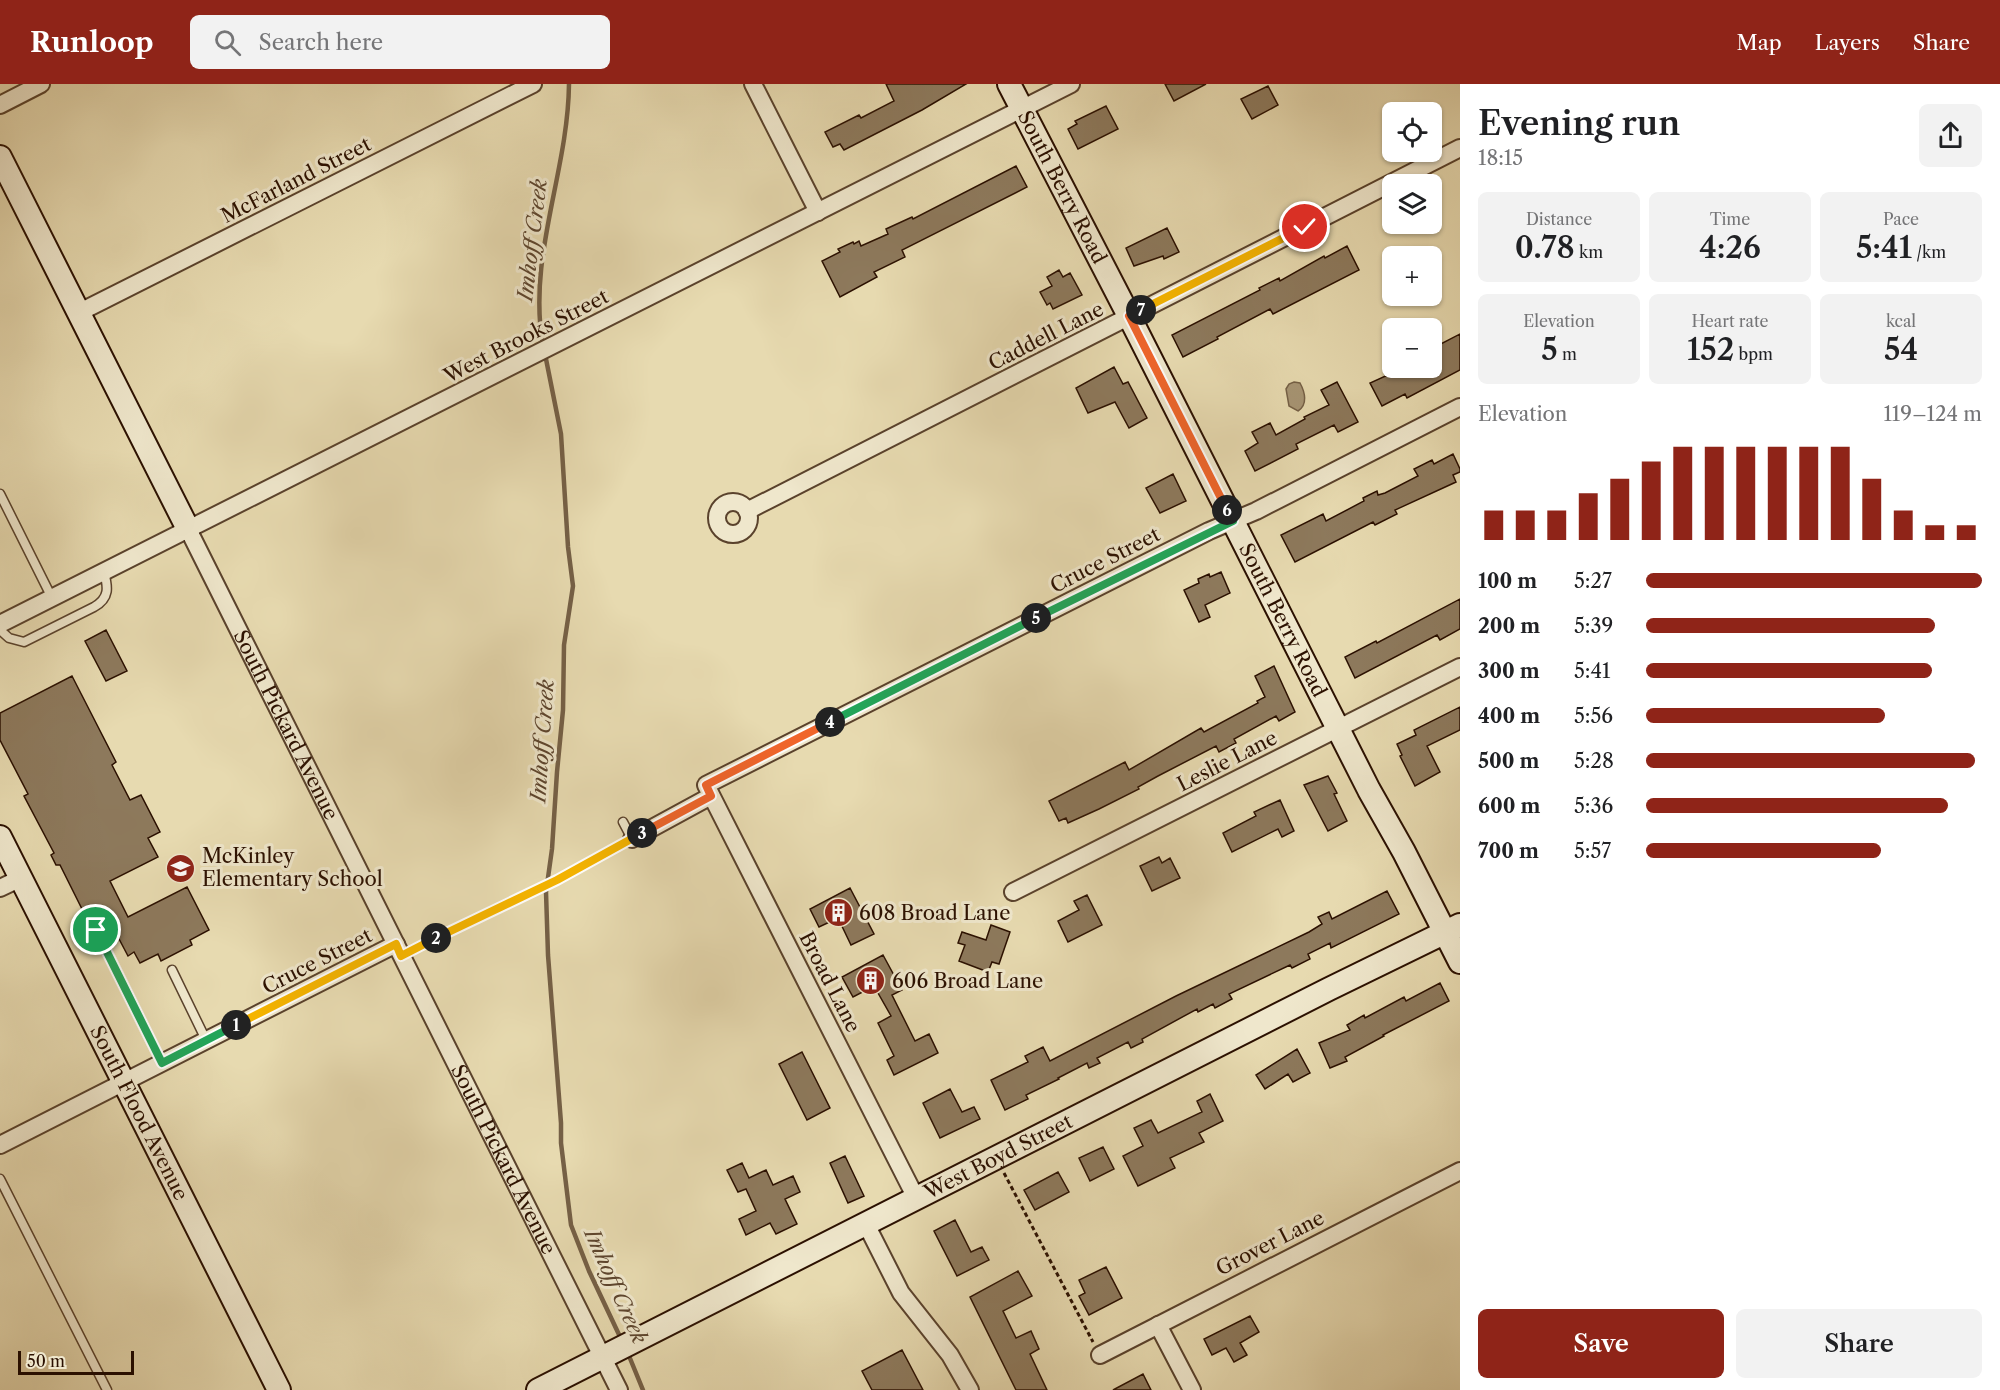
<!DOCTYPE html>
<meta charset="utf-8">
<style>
body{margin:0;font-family:"Libre Caslon Text",serif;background:#f2f2f2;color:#202124;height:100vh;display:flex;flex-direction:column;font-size:22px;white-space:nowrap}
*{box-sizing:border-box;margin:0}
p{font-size:20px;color:#757577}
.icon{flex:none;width:33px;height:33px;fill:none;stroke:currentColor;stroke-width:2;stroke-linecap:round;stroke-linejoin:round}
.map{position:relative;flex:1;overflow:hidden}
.sheet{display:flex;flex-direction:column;background:#fff;width:540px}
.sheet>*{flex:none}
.fabs{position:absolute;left:1382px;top:18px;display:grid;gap:12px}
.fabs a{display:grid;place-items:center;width:60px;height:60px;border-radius:9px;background:#fff;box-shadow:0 2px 4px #0004;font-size:30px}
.scale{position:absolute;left:18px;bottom:15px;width:116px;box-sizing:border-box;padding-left:6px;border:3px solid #2b1000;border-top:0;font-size:16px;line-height:21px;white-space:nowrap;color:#2b1000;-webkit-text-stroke:4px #efe7cc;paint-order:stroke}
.pin{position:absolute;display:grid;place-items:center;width:51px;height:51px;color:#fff;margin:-26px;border:3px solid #fff;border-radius:50%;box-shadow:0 2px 6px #0007}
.km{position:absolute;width:30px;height:30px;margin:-15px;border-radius:50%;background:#222;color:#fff;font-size:16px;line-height:30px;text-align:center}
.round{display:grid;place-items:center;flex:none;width:63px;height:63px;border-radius:9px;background:#f2f2f2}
.headline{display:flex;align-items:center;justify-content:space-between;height:102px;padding:0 18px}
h1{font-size:33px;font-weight:600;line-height:45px}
.figures{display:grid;grid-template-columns:repeat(3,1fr);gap:9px;height:102px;padding:6px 18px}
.figures div{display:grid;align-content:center;border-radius:9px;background:#f2f2f2;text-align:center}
.figures b{font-size:30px;font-weight:600}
.figures small{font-size:16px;font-weight:400}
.figures p{font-size:16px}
.chart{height:168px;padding:12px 18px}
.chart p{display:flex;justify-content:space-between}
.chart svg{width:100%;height:108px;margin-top:6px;stroke:#8f2418;stroke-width:6}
.button{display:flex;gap:12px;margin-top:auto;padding:12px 18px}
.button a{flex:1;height:69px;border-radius:9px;background:#8f2418;color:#fff;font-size:24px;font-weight:600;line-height:69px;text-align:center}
.button a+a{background:#f2f2f2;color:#202124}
ul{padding:0 18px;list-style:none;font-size:20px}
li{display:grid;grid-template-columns:96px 72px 1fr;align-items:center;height:45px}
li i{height:15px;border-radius:8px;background:#8f2418}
header{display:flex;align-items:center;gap:36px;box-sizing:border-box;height:84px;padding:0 30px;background:#8f2418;color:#fff}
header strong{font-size:28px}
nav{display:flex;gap:33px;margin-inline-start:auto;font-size:21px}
.search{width:420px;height:54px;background:#f2f2f2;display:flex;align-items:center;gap:15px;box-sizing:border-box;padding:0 21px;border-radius:9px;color:#757577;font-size:22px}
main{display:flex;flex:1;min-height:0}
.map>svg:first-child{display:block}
.water{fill:#a79574;stroke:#756046;stroke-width:1.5}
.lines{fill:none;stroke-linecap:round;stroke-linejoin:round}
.stream{stroke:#756046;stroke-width:4.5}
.building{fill:#8d795c;stroke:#2b1000;stroke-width:1.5}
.lane-casing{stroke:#5a422c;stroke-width:11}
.street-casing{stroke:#5a422c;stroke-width:20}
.secondary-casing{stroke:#2b1000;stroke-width:26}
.path{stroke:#2b1000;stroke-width:3;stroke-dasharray:4.5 3;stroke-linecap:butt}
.lane{stroke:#efe7cc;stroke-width:8}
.street{stroke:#efe7cc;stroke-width:16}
.secondary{stroke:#efe7cc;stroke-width:22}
.split-1-casing{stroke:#fff;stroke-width:12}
.split-2-casing{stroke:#fff;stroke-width:12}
.split-3-casing{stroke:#fff;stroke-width:12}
.split-4-casing{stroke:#fff;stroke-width:12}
.split-5-casing{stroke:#fff;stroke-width:12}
.split-6-casing{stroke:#fff;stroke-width:12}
.split-7-casing{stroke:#fff;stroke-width:12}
.split-8-casing{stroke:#fff;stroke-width:12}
.split-1{stroke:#22a559;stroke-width:8}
.split-2{stroke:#f5b400;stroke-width:8}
.split-3{stroke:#f5b400;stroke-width:8}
.split-4{stroke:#f0652b;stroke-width:8}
.split-5{stroke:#22a559;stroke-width:8}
.split-6{stroke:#22a559;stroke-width:8}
.split-7{stroke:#f0652b;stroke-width:8}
.split-8{stroke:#f5b400;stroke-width:8}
.labels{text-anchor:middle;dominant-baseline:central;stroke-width:6;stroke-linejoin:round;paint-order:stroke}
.street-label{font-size:20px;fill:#2b1000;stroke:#efe7cc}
.poi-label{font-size:20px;fill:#2b1000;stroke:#efe7cc;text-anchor:start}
.water-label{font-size:21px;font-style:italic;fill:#5d452e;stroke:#efe7cc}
</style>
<header>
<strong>Runloop</strong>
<div class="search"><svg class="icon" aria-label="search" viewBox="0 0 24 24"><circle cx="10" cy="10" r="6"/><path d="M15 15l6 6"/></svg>Search here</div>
<nav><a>Map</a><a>Layers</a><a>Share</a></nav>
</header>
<main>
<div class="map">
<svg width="1460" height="1306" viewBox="0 0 1460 1306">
<rect width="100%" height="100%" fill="#e7dab0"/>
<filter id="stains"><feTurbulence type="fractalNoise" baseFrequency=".00333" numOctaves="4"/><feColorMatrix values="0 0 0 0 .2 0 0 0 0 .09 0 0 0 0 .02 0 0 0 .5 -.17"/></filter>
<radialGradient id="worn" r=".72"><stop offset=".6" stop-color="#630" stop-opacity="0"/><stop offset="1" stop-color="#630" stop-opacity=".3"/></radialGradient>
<!-- water -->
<path class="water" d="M1294 298 1300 299C1305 308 1308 321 1298 327L1289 322 1286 305 1289 300Z"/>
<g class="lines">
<!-- stream -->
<path class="stream" d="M543 262C527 173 568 89 569 0
M545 270 561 350 568 463 573 502 564 561 563 626 557 688 552 765 546 808 548 871 561 1039V1059L571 1141 589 1187 622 1257
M627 1267 643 1306"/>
</g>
<!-- building -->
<path class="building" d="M886 0H966L922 26 844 66 840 60 833 63 825 48 859 31 861 34 894 17Z
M1165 0H1206L1174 17Z
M1268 2 1278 21 1252 35 1241 15Z
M1106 22 1118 45 1078 65 1068 45 1077 40 1075 37Z
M1016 82 1027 103 902 166 905 173 874 188 877 193 840 213 822 177 840 168 838 165 853 158 854 160 859 157 861 162 888 150 886 145 912 133 913 135Z
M1167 144 1179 168 1164 175 1163 172 1134 182 1126 164Z
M1347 162 1359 186 1273 230 1270 225 1217 253 1218 255 1183 273 1172 251 1260 206 1259 204 1279 194 1280 197 1324 172 1325 174Z
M1059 186 1063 193 1070 189 1082 211 1053 225 1050 219 1047 221 1040 208 1052 202 1047 193Z
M1460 250V286L1407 314 1405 310 1382 322 1370 299 1403 284H1431V265Z
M1114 283 1123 300 1128 298 1147 334 1129 344 1115 318 1088 329 1076 304Z
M1337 298 1358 338 1338 348 1334 341 1296 360 1298 365 1255 387 1245 367 1258 359 1252 348 1270 339 1276 351 1305 335 1304 333 1329 321 1321 306Z
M1453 370 1460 385V388L1453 391 1456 398 1395 426 1397 430 1375 441 1373 438 1295 478 1281 451 1323 430 1326 437 1364 417 1363 414 1377 407 1378 411 1385 409 1418 392 1414 385 1432 376 1434 380Z
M1173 390 1186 417 1160 429 1146 404Z
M1221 488 1230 509 1205 521 1210 533 1199 538 1184 506 1199 499 1198 495 1209 490 1210 493Z
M1460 515V545L1440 556 1437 551 1355 594 1345 573 1376 557 1377 559Z
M106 546 127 587 106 597 85 557Z
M1274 582 1295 628 1279 637 1276 632 1234 655 1236 659 1219 668 1216 662 1158 692 1138 703 1139 705 1099 725 1068 739 1066 734 1059 737 1049 717 1125 678 1129 686 1201 644 1204 648 1258 619 1257 617 1265 613 1255 592Z
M72 592 116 678 112 681 130 716 141 711 160 748 148 754 158 773 110 797 128 833 187 803 209 846 190 856 192 861 161 877 158 870 140 879 134 868 128 872 108 834 102 837 99 832 88 837 60 781H56L51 771 54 769 24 712 28 710 0 656V629Z
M1460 623V646L1427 662 1440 688 1415 702 1400 672 1402 671 1397 660 1416 651 1414 646Z
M1328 692 1337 709 1334 710 1347 737 1328 747 1304 701Z
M1280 716 1294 747 1282 753 1278 745 1232 768 1223 749 1256 732 1254 728Z
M1159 773 1162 779 1170 774 1180 794 1152 807 1140 782Z
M850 804 874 850 851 861 838 834 819 843 810 825Z
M1387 807 1399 830 1331 864 1330 859 1308 870 1310 875 1292 884 1290 881 1229 910 1232 915 1215 924 1213 920 1198 928 1197 925 1142 955 1143 958 1131 964 1128 958 1097 974 1100 979 1089 984 1087 979 1058 994 1059 995 1026 1011 1028 1015 1005 1026 991 996 1028 978 1025 972 1043 963 1050 977 1176 912 1309 848 1322 840 1318 833 1329 828 1332 835Z
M1087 811 1102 841 1068 858 1058 837 1079 826 1074 817Z
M991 841 1010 848 999 880 992 878 988 888 959 877 965 861 958 859 962 848 986 856Z
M883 871 902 906 892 911 915 957 929 950 938 969 894 991 887 976 894 972 878 939 891 932 874 902 853 913 842 893Z
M1440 899 1449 917 1383 951 1384 952 1345 973 1347 977 1330 984 1319 959 1350 946 1347 941 1364 931 1365 934 1404 913 1406 917Z
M1297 965 1310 989 1293 998 1288 990 1265 1005 1256 991Z
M802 968 830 1024 807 1036 779 980Z
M950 1005 962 1028 974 1023 980 1035 940 1054 923 1019Z
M1210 1010 1223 1037 1199 1049 1204 1058 1170 1074 1175 1084 1138 1102 1123 1072 1143 1062 1134 1044 1151 1036 1158 1049 1202 1028 1197 1017Z
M1103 1063 1114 1085 1090 1097 1079 1074Z
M845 1072 864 1112 848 1119 830 1079Z
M742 1079 749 1094 766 1086 773 1101 793 1092 800 1108 785 1115 797 1140 776 1150 770 1139 746 1151 739 1135 756 1127 746 1105 738 1108 727 1086Z
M1058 1088 1069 1108 1035 1126 1024 1106Z
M955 1136 971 1168 982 1163 989 1176 957 1192 934 1147Z
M1106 1183 1122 1214 1089 1231 1079 1212 1085 1209 1079 1196Z
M1018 1187 1032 1212 1003 1227 1016 1254 1031 1247 1039 1265 1030 1270 1047 1306H1016L970 1213Z
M1250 1232 1259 1248 1240 1259 1247 1271 1234 1278 1226 1264 1212 1271 1204 1255Z
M902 1266 923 1306H872L862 1287Z
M1143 1290 1151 1306H1113Z"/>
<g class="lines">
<defs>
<path id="lane" d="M0 410 52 514
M0 546 9 554 24 558 94 523C110 514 108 503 104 488
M623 738 632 755
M96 846 162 979
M172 886 206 956
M0 1095 107 1306"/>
<g id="street">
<path d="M753 0 818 128"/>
<path d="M0 21 41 0"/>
<path d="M78 229 533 0"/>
<circle cx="733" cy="434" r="16"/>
<path d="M747 427 1460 64"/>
<path id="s1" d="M188 445 619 1306"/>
<path d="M0 540 1071 0"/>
<path d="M632 755 711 712"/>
<path d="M0 804 21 794"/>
<path d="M1013 808 1460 583"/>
<path d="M0 1061 396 860"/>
<path d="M916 1114 706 701 1209 447 1256 427 1460 323"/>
<path d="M866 1140 901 1209 950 1271 970 1306"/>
<path d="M1158 1241 1192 1306"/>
<path d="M1100 1271 1460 1087"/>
</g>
<g id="secondary">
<path id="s2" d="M1009 0 1129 232 1369 706 1404 768 1460 878"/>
<path d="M0 73 188 445"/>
<path id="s3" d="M0 753 279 1306"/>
<path id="s4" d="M538 1306 1329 905 1460 841"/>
</g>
</defs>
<!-- lane casing -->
<use href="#lane" class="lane-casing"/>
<!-- street casing -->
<use href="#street" class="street-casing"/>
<!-- secondary casing -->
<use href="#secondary" class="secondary-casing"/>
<!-- path -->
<path class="path" d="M414 865 557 796 619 761
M1004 1089 1093 1258"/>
<!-- lane -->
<use href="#lane" class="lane"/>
<!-- street -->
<use href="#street" class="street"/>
<!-- secondary -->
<use href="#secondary" class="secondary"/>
</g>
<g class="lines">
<defs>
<path id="split-1" d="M96 846 162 979 236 941"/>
<path id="split-2" d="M236 941 396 860 401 872 436 854"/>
<path id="split-3" d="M436 854 557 796 642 749"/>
<path id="split-4" d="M642 749 711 712 706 701 830 638"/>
<path id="split-5" d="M830 638 1036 534"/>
<path id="split-6" d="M1036 534 1233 437 1227 426"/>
<path id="split-7" d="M1141 226 1129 232 1227 426"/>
<path id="split-8" d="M1141 226 1305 143"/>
</defs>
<!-- split-1 casing -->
<use href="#split-1" class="split-1-casing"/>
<!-- split-2 casing -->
<use href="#split-2" class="split-2-casing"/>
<!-- split-3 casing -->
<use href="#split-3" class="split-3-casing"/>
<!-- split-4 casing -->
<use href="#split-4" class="split-4-casing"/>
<!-- split-5 casing -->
<use href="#split-5" class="split-5-casing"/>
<!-- split-6 casing -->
<use href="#split-6" class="split-6-casing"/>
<!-- split-7 casing -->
<use href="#split-7" class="split-7-casing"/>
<!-- split-8 casing -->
<use href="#split-8" class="split-8-casing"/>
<!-- split-1 -->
<use href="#split-1" class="split-1"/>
<!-- split-2 -->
<use href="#split-2" class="split-2"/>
<!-- split-3 -->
<use href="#split-3" class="split-3"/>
<!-- split-4 -->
<use href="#split-4" class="split-4"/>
<!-- split-5 -->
<use href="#split-5" class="split-5"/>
<!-- split-6 -->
<use href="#split-6" class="split-6"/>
<!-- split-7 -->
<use href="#split-7" class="split-7"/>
<!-- split-8 -->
<use href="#split-8" class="split-8"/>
</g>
<!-- icons -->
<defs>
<symbol id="school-disc" viewBox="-11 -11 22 22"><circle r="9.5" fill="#8f2418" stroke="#efe7cc"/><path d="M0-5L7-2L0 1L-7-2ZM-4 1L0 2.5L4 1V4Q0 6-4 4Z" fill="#fff"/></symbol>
<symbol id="building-disc" viewBox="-11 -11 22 22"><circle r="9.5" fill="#8f2418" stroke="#efe7cc"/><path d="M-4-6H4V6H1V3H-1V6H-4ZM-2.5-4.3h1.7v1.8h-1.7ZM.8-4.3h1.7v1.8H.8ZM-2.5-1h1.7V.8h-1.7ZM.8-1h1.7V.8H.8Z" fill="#fff"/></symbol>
</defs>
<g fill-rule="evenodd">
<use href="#school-disc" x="164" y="768" width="33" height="33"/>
<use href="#building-disc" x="822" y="812" width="33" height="33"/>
<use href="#building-disc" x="854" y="880" width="33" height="33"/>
</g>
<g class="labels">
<!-- street labels -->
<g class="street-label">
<text transform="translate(296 96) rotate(-27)">McFarland Street</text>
<text stroke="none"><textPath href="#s2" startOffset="116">South Berry Road</textPath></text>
<text transform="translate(526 252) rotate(-27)">West Brooks Street</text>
<text transform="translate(1046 252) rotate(-27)">Caddell Lane</text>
<text transform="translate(1105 476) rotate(-27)">Cruce Street</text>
<text stroke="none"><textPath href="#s2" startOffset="602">South Berry Road</textPath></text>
<text stroke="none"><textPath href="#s1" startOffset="219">South Pickard Avenue</textPath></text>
<text transform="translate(1227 677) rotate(-27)">Leslie Lane</text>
<text transform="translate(317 877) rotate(-27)">Cruce Street</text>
<text transform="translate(830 898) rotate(63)">Broad Lane</text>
<text stroke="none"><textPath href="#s3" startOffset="309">South Flood Avenue</textPath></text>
<text stroke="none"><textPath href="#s4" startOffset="516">West Boyd Street</textPath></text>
<text stroke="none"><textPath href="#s1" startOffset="705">South Pickard Avenue</textPath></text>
<text transform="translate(1270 1159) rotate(-27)">Grover Lane</text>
</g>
<!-- poi labels -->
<g class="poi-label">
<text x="202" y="772">McKinley<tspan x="202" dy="23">Elementary School</tspan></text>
<text x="859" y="829">608 Broad Lane</text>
<text x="892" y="897">606 Broad Lane</text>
</g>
<!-- water labels -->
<g class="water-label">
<text transform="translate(532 156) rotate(-83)">Imhoff Creek</text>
<text transform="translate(542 657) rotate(-86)">Imhoff Creek</text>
<text transform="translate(616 1202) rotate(66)">Imhoff Creek</text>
</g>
</g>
<rect width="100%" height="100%" filter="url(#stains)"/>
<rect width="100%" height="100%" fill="url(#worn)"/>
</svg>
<div class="fabs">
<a><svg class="icon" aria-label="locate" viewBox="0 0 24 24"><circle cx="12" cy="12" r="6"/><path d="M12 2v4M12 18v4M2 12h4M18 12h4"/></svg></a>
<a><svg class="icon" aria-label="layers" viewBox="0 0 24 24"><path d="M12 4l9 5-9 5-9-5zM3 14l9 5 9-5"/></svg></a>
<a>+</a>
<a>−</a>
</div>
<div class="scale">50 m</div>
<div class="pin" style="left:96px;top:846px;background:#1e9e55"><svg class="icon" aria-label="arrive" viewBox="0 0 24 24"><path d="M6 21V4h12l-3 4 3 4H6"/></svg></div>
<div class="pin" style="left:1305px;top:143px;background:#d93025"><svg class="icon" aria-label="check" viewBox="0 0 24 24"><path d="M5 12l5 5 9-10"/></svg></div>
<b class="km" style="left:236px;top:941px">1</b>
<b class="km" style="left:436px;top:854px">2</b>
<b class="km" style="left:642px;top:749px">3</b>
<b class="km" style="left:830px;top:638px">4</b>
<b class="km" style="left:1036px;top:534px">5</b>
<b class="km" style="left:1227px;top:426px">6</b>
<b class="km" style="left:1141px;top:226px">7</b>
</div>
<section class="sheet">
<div class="headline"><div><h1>Evening run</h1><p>18:15</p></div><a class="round"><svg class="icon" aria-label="share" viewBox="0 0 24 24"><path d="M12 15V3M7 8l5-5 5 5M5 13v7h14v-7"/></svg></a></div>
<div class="figures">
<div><p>Distance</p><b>0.78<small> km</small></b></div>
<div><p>Time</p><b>4:26</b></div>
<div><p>Pace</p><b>5:41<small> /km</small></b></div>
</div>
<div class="figures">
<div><p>Elevation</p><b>5<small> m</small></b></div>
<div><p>Heart rate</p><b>152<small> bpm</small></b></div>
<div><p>kcal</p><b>54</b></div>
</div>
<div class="chart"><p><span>Elevation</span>119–124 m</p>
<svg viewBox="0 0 160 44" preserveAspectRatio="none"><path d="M5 44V32M15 44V32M25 44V32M35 44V25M45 44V19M55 44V12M65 44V6M75 44V6M85 44V6M95 44V6M105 44V6M115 44V6M125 44V19M135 44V32M145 44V38M155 44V38"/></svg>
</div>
<ul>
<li><b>100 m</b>5:27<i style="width:100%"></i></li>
<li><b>200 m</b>5:39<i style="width:86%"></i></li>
<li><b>300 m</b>5:41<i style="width:85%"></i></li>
<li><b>400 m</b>5:56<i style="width:71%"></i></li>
<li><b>500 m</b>5:28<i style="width:98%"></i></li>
<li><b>600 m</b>5:36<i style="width:90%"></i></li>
<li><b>700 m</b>5:57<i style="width:70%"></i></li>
</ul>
<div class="button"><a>Save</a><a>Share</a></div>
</section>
</main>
